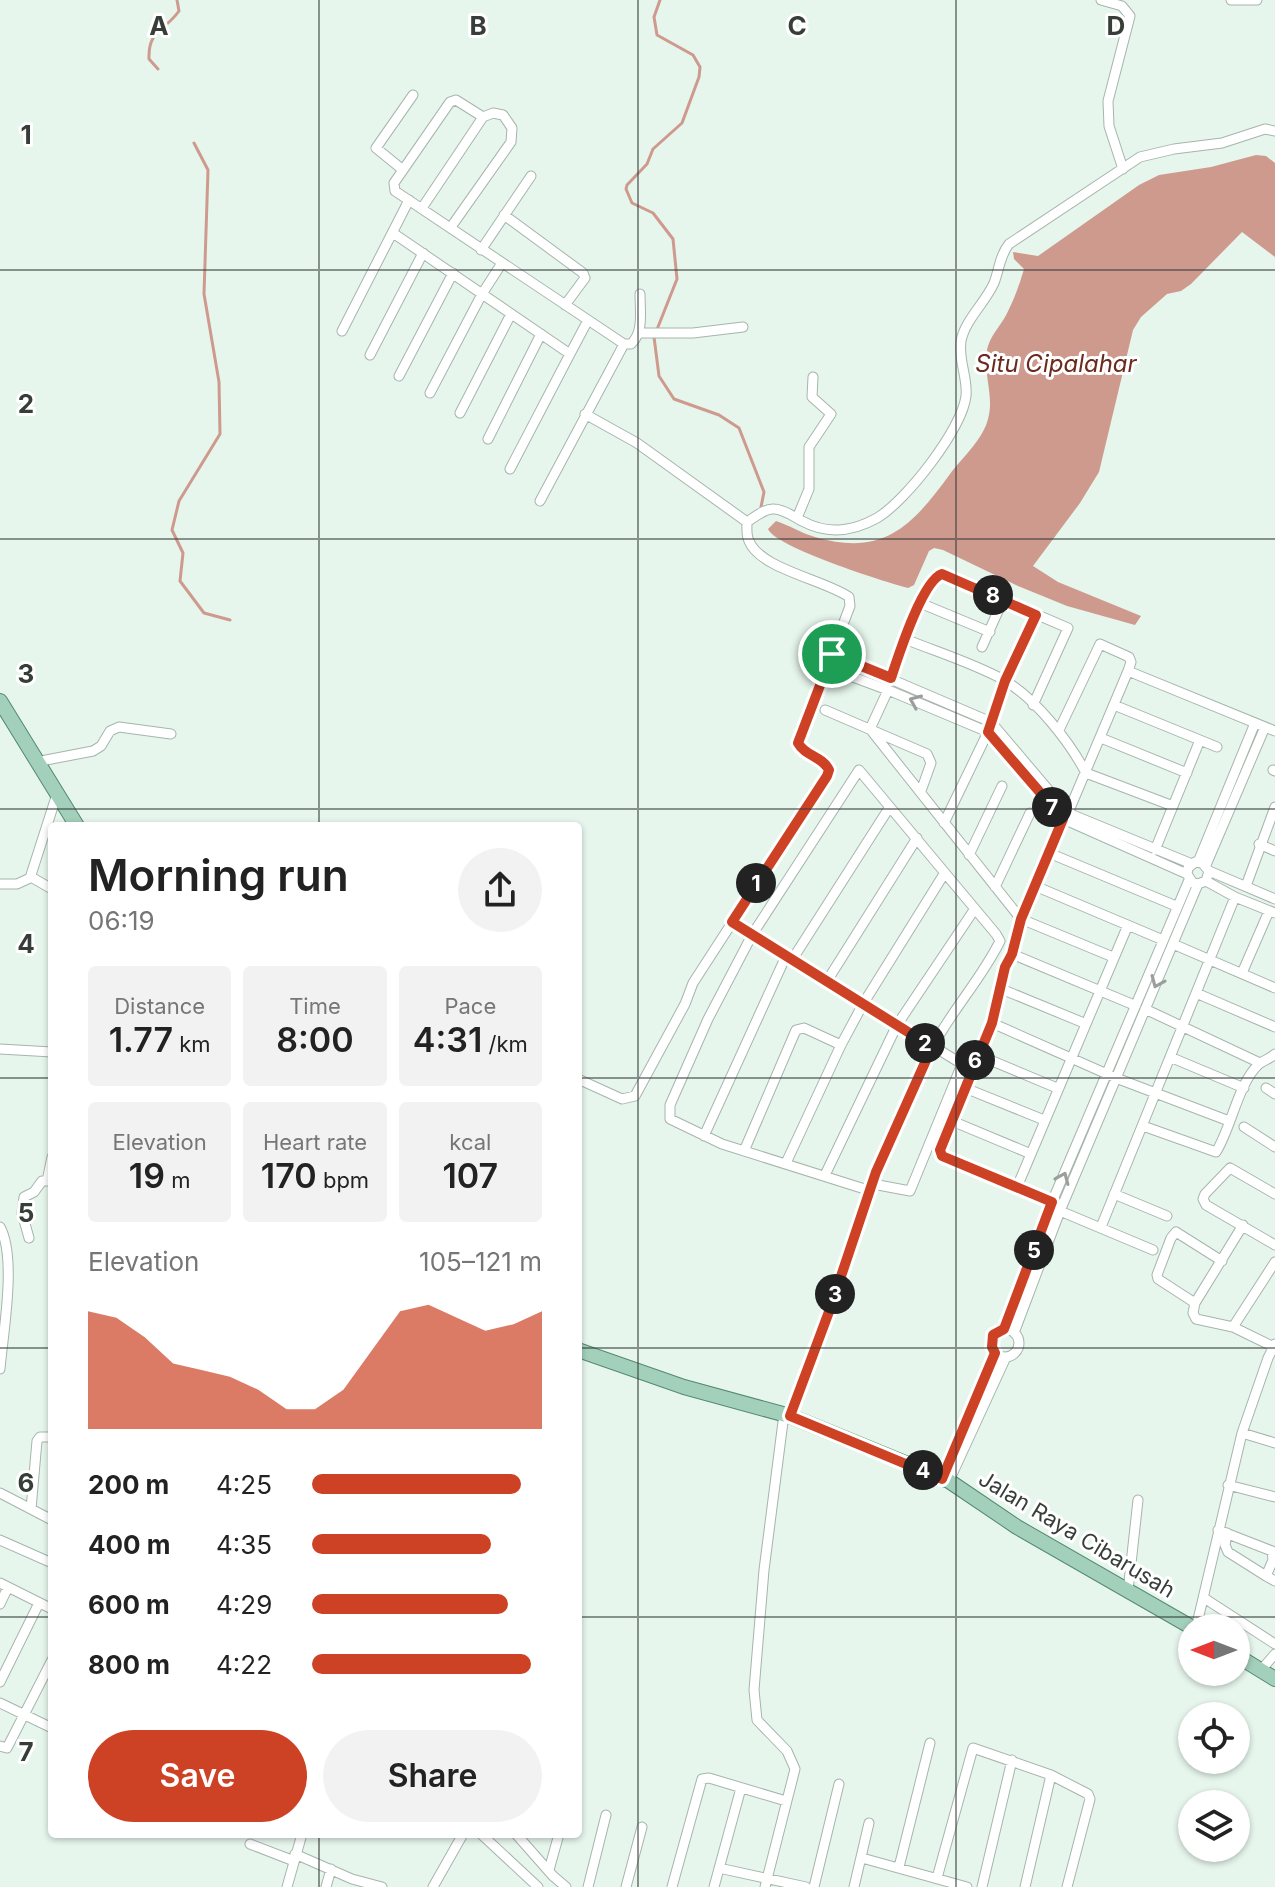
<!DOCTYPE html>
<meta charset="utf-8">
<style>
body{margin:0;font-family:Inter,sans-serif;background:#f2f2f2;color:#222;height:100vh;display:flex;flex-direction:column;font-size:30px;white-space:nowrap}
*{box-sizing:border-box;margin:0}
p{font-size:26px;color:#767676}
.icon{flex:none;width:44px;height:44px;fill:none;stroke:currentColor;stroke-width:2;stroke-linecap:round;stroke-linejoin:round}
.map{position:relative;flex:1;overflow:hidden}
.panel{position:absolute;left:48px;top:822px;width:534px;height:1016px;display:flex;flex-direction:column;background:#fff;border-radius:8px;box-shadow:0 2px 6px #0004}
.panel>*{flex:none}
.needle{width:52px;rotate:270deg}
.tools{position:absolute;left:1178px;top:1614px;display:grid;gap:16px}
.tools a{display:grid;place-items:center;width:72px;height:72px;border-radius:50%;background:#fff;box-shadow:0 2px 6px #0004;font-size:40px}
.pin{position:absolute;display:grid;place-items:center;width:68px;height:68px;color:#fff;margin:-34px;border:4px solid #fff;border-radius:50%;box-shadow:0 2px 8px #0007}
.km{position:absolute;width:40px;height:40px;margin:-20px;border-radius:50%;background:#222;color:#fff;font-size:22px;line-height:40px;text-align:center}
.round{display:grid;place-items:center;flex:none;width:84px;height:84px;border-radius:42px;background:#f2f2f2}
.overview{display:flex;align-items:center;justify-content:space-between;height:136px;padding:0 40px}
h1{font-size:44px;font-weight:600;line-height:60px}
.stats{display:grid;grid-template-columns:repeat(3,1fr);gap:12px;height:136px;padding:8px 40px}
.stats div{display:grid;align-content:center;border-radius:8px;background:#f2f2f2;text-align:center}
.stats b{font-size:34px;font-weight:600}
.stats small{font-size:22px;font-weight:400}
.stats p{font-size:22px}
.chart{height:224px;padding:16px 40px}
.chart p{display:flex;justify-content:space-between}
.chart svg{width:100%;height:144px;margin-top:8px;fill:#cd4225;opacity:.7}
.primary-button{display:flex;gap:16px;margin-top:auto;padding:16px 40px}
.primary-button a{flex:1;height:92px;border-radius:48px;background:#cd4225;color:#fff;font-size:32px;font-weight:600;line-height:92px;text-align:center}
.primary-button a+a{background:#f2f2f2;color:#222}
ul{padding:0 40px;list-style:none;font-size:26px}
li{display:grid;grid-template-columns:128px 96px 1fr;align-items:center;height:60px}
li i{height:20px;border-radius:10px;background:#cd4225}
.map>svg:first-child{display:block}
.water{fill:#ce9a8e}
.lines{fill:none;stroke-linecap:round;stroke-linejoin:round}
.stream{stroke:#ce9a8e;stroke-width:3}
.minor-casing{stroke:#a6b5ad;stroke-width:11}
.primary-casing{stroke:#568870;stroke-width:16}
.minor{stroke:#fff;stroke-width:9}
.primary{stroke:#a3d0bb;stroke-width:14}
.oneway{stroke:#9b9e9c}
.route-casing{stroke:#fff;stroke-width:16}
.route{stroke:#cd4225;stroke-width:10}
.grid{fill:none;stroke:#373e3a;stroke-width:2;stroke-opacity:0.55}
.labels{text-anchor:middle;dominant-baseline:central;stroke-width:6;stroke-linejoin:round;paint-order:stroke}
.street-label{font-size:22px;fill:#373e3a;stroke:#fff}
.water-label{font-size:24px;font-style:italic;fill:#6a2a1d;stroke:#fff}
.grid-label{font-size:26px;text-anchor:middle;font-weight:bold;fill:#373e3a;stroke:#fff;stroke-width:6;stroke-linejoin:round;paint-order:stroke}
</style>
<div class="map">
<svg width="1275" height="1887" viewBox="0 0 1275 1887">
<rect width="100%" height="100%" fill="#e6f6ed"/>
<!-- water -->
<path class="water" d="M1256 155 1266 156 1275 163V257L1242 232 1191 284 1181 291 1167 294 1141 317 1133 330 1099 472 1080 503 1033 566 1058 582 1141 616 1135 625 1067 606 1018 586 943 550 934 548 929 551 914 585 908 588C885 582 775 547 768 529L776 521C789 525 801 533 815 537 884 557 912 526 950 474 963 457 983 439 988 419 995 395 981 369 988 346 992 333 1004 322 1009 309 1015 297 1020 283 1024 269L1014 259 1013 252 1038 256 1139 185 1159 175 1211 167Z"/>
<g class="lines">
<!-- stream -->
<path class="stream" d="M660 0 654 17 657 35 693 55 700 67 699 77 682 123 653 149 647 164 627 185 626 189 632 203 653 213 673 239 677 279 654 337 659 376 674 399 719 415 739 428 764 492 761 507
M158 69 149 59C148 30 164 32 179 11L177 0
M194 143 208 170 204 294 219 382 220 434 179 501 172 530 183 553 180 581 204 613 230 620"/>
<defs>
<path id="minor" d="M1101 0 1122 6 1130 16 1108 101 1109 126 1123 169
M1231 0H1257
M483 117 456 100 450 102 394 183 395 191 624 344
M403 170 376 148 413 95
M422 208 483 117 493 113 503 115 512 128 511 142 451 227
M504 215 583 273 585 278 565 305
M393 233 570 354 510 469
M481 250 531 176
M342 331 409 200
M639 333H693L743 327
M570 354 587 322
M370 355 423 253
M399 376 453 273
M430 393 482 294 502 263
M460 413 511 314
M585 414 637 443 747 522
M488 439 541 334
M540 501 624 344H631C644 332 640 311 640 294
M797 518 809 489V447L831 414 812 397 813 377
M920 603 990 632
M905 639C937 652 973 663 1004 680 1036 699 1069 741 1086 773L1173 806
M982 647 1003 600
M832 654 991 722 1068 813 1192 864
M826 667 888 690 988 732 1063 819 1187 874 1193 883 1198 884 1206 881 1209 871 1202 863 1195 862 1188 868 1187 874
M1128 671 1275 731
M891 678 920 603 935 577 942 574 1068 628 1033 705
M888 690 870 729 1021 919 1113 957
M1114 705 1217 747
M825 710 927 754 931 763 921 791
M1059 730 1100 644 1129 657 1131 662 1128 671 1068 813
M1101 738 1187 773
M36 762 93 751 101 746 110 731 119 727 171 734
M1273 770 1275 771
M944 823 988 732 1005 681 1036 615
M1259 844 1275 851
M1155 850 1200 740
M1049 853 1176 906
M969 855 1002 786
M1198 862 1255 723
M1206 865 1265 727
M1209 871 1275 899
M31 877 52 889
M1206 881 1235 897 1275 913
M0 884H17L30 878 57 794
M1035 886 1163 940
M1246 886 1275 807
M995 887 1030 813
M732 922 752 935 859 770 996 934 1000 941C981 980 950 1012 931 1050 872 1167 837 1294 790 1416
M1173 944 1275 988
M1012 954 1134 1005
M792 960 889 808
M1242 973 1269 911
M827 981 917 838
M999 988 1084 1023
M1196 993 1275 1027
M1145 1009 1260 1063
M992 1023 1116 1078 1229 1121
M0 1049 52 1052
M978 1055 1057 1088
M1170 1057 1244 1088
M578 1079 622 1099 635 1096 685 1004 693 983 827 776 829 770C822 755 805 757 798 743L850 606 849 597C825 580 760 569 749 541 746 535 747 528 747 522 755 517 765 508 774 509 784 509 794 517 802 521 828 535 852 532 877 518 906 501 962 429 966 396 968 378 958 360 961 341 965 320 985 303 994 283 999 270 1000 255 1009 244L1140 157 1174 149 1222 143 1265 129 1275 131
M965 1088 1044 1120
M1266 1088 1275 1094
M952 1121 1031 1154
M1143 1126 1216 1152C1231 1129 1238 1083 1259 1064 1264 1060 1270 1059 1275 1054
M1244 1127 1275 1147
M704 1136 786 956
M744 1151 796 1030 804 1028 841 1045
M786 1163 841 1045 863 1004 944 874
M825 1175 897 1025 974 910
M47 1181 52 1157
M1017 1187 1128 925
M871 1191 722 1144 670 1119V1105L708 1019 752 935 962 1064 910 1191 873 1184
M1114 1194 1167 1216
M1275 1194 1230 1168 1205 1194 1203 1199 1206 1205 1275 1245
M1052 1202 942 1156 940 1150 992 1023 1005 967 1012 954 1021 919 1063 819
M1060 1211 1153 1250
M1243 1225 1195 1303 1193 1313 1196 1319 1233 1327 1274 1347
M0 1227C17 1258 3 1333 0 1369
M1101 1227 1235 897
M29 1238 22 1213 24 1197 34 1192 42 1181H52
M1195 1303 1158 1279 1157 1275 1171 1238 1176 1232 1222 1261
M1233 1327 1275 1262
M1004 1329 1052 1202 1189 880
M991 1343a14 14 0 1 1 28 0a14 14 0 1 1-28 0Z
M1014 1333 1060 1211 1198 884
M1242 1433 1275 1443
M942 1479 995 1353
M949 1481 1006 1357
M1228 1485 1275 1497
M0 1493 52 1520
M31 1509 37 1441 40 1437H52
M1218 1530 1272 1551 1273 1560 1266 1576 1275 1581
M1227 1533 1225 1545 1228 1552 1266 1576
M0 1540 52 1563
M0 1583 52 1609
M1128 1591 1138 1500
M1204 1598 1275 1644
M0 1604 8 1587
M1196 1628 1242 1433 1268 1358 1275 1344
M1261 1670 1275 1654
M0 1682 39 1603
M0 1703 52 1728
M0 1746 7 1748 52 1660
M481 1834 538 1887
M516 1834 553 1876 566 1887
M250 1844 294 1861
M295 1854 352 1879 382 1887
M862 1858 967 1887
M899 1867 930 1743
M719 1868 806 1887
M549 1870 559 1834
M937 1878 973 1748 1051 1775 1088 1794 1090 1799 1067 1887
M287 1887 302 1834
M326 1887 331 1869
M433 1887 463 1834
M588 1887 606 1815
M626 1887 642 1827
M672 1887 702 1779 709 1778 786 1801
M714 1887 741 1788
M765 1887 795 1769 787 1751 757 1720 754 1690 764 1570 784 1414
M814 1887 839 1784
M854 1887 869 1823
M982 1887 1012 1760
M1025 1887 1051 1775"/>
<path id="primary" d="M0 701 77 826
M578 1350 684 1387 790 1416 949 1481 1017 1527 1193 1628
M1236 1655 1275 1679"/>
</defs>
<!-- minor casing -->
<use href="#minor" class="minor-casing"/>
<!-- primary casing -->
<use href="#primary" class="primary-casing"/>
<!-- minor -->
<use href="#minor" class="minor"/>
<!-- primary -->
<use href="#primary" class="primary"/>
</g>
<!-- one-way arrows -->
<defs><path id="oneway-chevron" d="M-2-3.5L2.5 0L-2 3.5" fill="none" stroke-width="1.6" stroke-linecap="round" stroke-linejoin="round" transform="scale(2)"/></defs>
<g class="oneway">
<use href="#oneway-chevron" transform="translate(915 701) rotate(-157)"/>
<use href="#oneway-chevron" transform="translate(1157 982) rotate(113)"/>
<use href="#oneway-chevron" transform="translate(1063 1178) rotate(-67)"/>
</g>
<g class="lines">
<defs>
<path id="route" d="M942 574 1036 615 1005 681 988 732 1063 819 1021 919 1012 954 1005 967 992 1023 940 1150 942 1156 1052 1202 1004 1329 993 1335 992 1347 995 1353 942 1479 790 1416 830 1309 876 1172 932 1047 732 922 827 776 829 770C822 756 805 756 798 743L832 654 891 678C898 657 922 581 942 574Z"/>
</defs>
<!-- route casing -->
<use href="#route" class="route-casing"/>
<!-- route -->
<use href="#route" class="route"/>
</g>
<!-- grid -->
<path class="grid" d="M319 0V826M638 0V1887M956 0V1887M0 270H1275M0 539H1275M0 809H1275M0 1078H52M578 1078H1275M0 1348H52M578 1348H1275M0 1617H52M578 1617H1275M319 1834V1887"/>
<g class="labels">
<!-- street labels -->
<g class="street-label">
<text transform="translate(1077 1534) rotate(31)">Jalan Raya Cibarusah</text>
</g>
<!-- water labels -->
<g class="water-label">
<text x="1056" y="363">Situ Cipalahar</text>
</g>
</g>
<g class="grid-label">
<text x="159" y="35">A</text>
<text x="478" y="35">B</text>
<text x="797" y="35">C</text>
<text x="1116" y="35">D</text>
<text x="26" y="144">1</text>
<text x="26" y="413">2</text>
<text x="26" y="683">3</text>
<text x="26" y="953">4</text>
<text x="26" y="1222">5</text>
<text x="26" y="1492">6</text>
<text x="26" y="1761">7</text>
</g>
</svg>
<div class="tools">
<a><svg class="needle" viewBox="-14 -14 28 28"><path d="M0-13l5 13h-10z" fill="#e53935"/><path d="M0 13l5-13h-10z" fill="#767676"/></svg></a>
<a><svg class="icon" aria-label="locate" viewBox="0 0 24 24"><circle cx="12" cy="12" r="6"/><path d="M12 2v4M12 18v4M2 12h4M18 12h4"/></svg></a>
<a><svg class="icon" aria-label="layers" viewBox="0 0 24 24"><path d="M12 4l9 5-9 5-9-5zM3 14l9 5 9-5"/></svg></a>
</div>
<div class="pin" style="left:832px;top:654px;background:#1e9e55"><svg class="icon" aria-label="arrive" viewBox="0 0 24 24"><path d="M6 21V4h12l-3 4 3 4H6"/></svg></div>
<b class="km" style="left:756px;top:883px">1</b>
<b class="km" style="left:925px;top:1043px">2</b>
<b class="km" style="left:835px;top:1294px">3</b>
<b class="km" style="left:923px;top:1470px">4</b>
<b class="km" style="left:1034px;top:1250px">5</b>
<b class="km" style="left:975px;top:1060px">6</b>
<b class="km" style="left:1052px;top:807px">7</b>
<b class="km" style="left:993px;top:595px">8</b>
<section class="panel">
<div class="overview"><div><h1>Morning run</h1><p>06:19</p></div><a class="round"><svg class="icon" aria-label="share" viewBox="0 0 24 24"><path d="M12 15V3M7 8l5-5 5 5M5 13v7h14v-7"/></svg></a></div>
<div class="stats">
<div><p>Distance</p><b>1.77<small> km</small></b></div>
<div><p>Time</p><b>8:00</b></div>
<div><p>Pace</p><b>4:31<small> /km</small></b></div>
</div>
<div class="stats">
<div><p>Elevation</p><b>19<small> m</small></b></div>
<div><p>Heart rate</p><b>170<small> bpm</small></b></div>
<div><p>kcal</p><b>107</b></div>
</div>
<div class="chart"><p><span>Elevation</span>105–121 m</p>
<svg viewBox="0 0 160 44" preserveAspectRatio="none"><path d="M0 44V8L10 10L20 16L30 24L40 26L50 28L60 32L70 38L80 38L90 32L100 20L110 8L120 6L130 10L140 14L150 12L160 8V44z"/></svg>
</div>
<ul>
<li><b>200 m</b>4:25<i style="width:91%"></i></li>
<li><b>400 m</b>4:35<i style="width:78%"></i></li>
<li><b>600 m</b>4:29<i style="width:85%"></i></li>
<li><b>800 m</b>4:22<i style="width:95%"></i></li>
</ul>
<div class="primary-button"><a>Save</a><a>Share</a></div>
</section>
</div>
